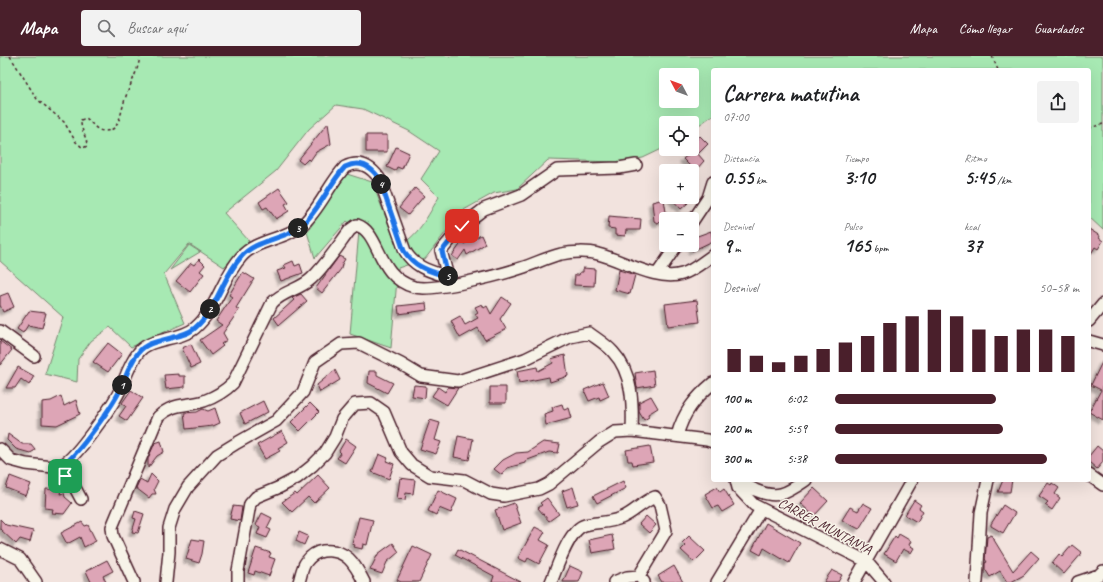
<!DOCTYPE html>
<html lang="es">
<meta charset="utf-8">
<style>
body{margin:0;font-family:Caveat,sans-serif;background:#f2f2f2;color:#202124;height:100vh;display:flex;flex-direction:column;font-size:15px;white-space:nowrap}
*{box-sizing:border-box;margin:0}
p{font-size:13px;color:#757577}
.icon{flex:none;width:22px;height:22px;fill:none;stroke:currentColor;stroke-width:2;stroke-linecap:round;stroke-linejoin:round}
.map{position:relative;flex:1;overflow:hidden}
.side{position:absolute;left:711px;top:12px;width:380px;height:414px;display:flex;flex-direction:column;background:#fff;border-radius:4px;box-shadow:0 4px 16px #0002}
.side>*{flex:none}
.needle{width:26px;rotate:311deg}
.controls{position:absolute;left:659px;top:12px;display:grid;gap:8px}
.controls a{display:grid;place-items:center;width:40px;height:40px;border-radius:4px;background:#fff;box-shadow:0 4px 16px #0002;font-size:20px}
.pin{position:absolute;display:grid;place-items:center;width:34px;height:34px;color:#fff;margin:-17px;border-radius:8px;box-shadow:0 2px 6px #0006}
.km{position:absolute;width:20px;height:20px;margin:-10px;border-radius:50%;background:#222;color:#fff;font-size:11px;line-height:20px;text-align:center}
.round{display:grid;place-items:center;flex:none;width:42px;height:42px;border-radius:4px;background:#f2f2f2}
.headline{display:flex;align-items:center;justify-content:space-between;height:68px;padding:0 12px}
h1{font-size:22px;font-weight:800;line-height:30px}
.metrics{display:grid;grid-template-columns:repeat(3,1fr);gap:6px;height:68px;padding:4px 12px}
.metrics div{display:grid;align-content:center}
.metrics b{font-size:20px;font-weight:800}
.metrics small{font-size:11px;font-weight:400}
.metrics p{font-size:11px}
.chart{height:112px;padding:8px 12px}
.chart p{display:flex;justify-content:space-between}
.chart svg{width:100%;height:72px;margin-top:4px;stroke:#4a1f2b;stroke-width:6}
ul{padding:0 12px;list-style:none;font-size:13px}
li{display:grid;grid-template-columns:64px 48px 1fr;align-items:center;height:30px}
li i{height:10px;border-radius:5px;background:#4a1f2b}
header{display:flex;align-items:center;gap:24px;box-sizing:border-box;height:56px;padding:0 20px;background:#4a1f2b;color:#fff}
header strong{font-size:19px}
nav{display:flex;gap:22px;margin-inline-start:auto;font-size:14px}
.search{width:280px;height:36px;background:#f2f2f2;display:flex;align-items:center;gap:10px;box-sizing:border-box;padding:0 14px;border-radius:4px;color:#757577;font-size:15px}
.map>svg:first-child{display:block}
.green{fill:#a7e9b3;stroke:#78846f;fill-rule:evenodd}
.building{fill:#dda5b6;stroke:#4a1f2b;filter:url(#shadow)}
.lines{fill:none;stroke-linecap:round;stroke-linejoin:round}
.minor-casing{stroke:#4a1f2b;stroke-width:14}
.path{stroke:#4a1f2b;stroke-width:1.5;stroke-dasharray:3 3;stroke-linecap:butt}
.minor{stroke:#f7f3e8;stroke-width:11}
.route-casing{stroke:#fff;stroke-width:8}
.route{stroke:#1a73e8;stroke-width:5}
.labels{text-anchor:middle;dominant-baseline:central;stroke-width:3;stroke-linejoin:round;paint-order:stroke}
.street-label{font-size:14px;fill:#4a1f2b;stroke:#f7f3e8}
</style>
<header>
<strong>Mapa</strong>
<div class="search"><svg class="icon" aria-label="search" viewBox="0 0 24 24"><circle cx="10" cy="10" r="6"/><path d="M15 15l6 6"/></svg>Buscar aquí</div>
<nav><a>Mapa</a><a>Cómo llegar</a><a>Guardados</a></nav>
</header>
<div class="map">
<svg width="1103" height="526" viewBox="0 0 1103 526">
<defs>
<filter id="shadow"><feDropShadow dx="-3.5" dy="3.5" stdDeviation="1" flood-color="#0004"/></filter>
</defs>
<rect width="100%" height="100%" fill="#f2e3de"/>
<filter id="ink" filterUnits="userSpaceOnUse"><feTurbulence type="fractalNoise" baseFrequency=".025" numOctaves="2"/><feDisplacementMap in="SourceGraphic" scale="8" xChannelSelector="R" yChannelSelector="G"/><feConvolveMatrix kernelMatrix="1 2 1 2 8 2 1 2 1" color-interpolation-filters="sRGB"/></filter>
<g filter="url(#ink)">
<!-- green -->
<path class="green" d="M0 0H1103V174L1089 161V14H713V59L692 74V67H666V91L643 102 616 106 548 104 517 133 494 137 462 155 425 203 398 212 391 292 350 278 359 175 347 165 315 202 307 176 347 118 372 126 397 190C418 182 428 159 439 141L421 123 439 95 409 75 363 53 336 49 309 73 276 115 224 157 249 185 224 211 189 188 164 218 185 267 131 291 110 271 91 285 78 303 77 326 45 318 63 261 0 205ZM666 19H692V45H666Z
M189 189 200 196 170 214Z"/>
<!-- building -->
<path class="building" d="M328 67 331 88 316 96 310 105 308 103 303 108 298 104Z
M366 79H387V96H366Z
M700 80 708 88 698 98 704 105 695 115 683 103 689 98 684 93H692V88Z
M396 91 409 97 402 113 397 111 395 115 387 111Z
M279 132 289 146 285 148 289 155 276 163 267 151 263 153 259 146Z
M415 132 424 140 408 159 399 152Z
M670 141H683L688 147 681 153Z
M664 143 667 163 666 165 657 167 654 165 652 146Z
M609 160 641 163 640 174H626L625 180 615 179V173L608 172Z
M1089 173 1100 180 1099 182 1103 185 1098 193 1095 191 1089 201Z
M711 175 713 185 692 195V182Z
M481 179 485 188 467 199 465 194 458 204 452 200 462 186 464 188Z
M339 200 345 203 342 208 341 213 322 237 316 232Z
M199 203 205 209 200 215 204 218 190 236 176 225 191 207 194 209Z
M293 205 295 210 300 208 303 217 281 225 277 215 286 212 284 209Z
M583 212 595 213 594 230 574 229 575 219H579L580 216H583Z
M619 214 635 219 630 238 615 234Z
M243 216 254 223 236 252 239 254 223 277 227 284 221 288 223 290 211 299 200 284 222 269 216 265 232 241 229 239Z
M8 237 14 251 3 256 0 249V240Z
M301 238 307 245 279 269 274 262 294 244 292 242Z
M502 241 511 247 500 263 506 273 485 284 478 272 460 282 451 265 460 260 465 269 478 262 475 258 478 256 475 251 482 248 484 252 487 250 491 258Z
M697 244 700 266 668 270 665 248Z
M426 247 427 254 399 258 398 250Z
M29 255 46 257 42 272 28 269 23 277 17 273Z
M0 285 12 294 0 309Z
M108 287 122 298 108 316 93 306Z
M191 288 200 308 191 312 182 292Z
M565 299 568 320 550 326 549 321 519 327 517 315 537 311 538 315 553 307 551 303Z
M1103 304V364L1089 356 1101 334 1091 329Z
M18 311 34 320 29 329 21 323 15 332H6Z
M335 314 340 324 320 336 317 329Z
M653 314 655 329 637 332 635 317Z
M369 315H377V319L393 327 387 337 368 327Z
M179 318V320H185V331L166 333 164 319Z
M603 326 609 340 600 344 599 341 589 345 584 334Z
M414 329 426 330 425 342 412 340Z
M438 331 445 336 448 331 458 332 447 349 432 340Z
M490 331H506V347H490Z
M131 334 143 342 127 365 119 360 126 350 122 347Z
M61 340 64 350 76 344 80 358 57 369 42 368V346L51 345Z
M651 340 658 352 648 358 649 361 644 364 639 356V346Z
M263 345 268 356 245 368 240 357Z
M310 347 319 356 300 375 291 366Z
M562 348 564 354 569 352 572 362 546 369 544 358 553 355 552 351Z
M215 352 220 367 213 370 186 373 184 357 197 356 203 353 208 355Z
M430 364 440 367 435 384 441 386 436 398 420 393Z
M282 375 288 386 278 392 280 395 265 403 257 389Z
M8 378 22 388H31L35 393 34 395 30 397 16 393 7 384Z
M458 380 473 383 469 404 454 401Z
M346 383 356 390 345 407 337 402 341 397 339 395Z
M161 385 164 396 157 400 148 412V402L155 387Z
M543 386 560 388 558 397 549 396 525 405V407L507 412 502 419 494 413 503 404 516 397 528 396Z
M650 390 653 406 633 409 632 405H628L626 394Z
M1097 390 1103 395V406L1097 413 1089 406V400Z
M379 398 388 402 386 405 394 408 389 423 372 416Z
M151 418 158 425 154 433 156 438H152L149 442 136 432 140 423 147 427Z
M318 419 330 432 314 447 308 441 292 456 282 446 295 437 297 439Z
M10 420 31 428 26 440 6 432Z
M400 422 415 424 413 438 406 437 405 444 397 443Z
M1003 424H1012L1010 436H998Z
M623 425 626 432 597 447 593 440Z
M1048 427 1051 429 1052 427 1059 432 1055 438 1060 442 1052 454 1045 449 1048 446 1039 440Z
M573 431 578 448 567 451 562 435Z
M717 431 720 436 724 433 734 449 722 456 718 450 713 452 705 438Z
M814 432 828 445 814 460 800 447Z
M46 433 61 434 60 438 64 437 65 441 72 447 64 458 52 457 53 453 45 452Z
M438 434 457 443 451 457 439 452 436 459 428 455Z
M547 442 559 458 549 465 538 452 542 449 540 447Z
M914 444 921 449 919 452 923 455 917 466 905 459Z
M514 447 521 467 502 474 495 454Z
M863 447 872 452 859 473 842 464 850 451 858 455Z
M1003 449 1015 457 1003 477 991 470V468Z
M233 450 242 451 240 465 230 463Z
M135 455 144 458 138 477 132 476 136 463 133 462Z
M262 457 272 462 267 472 271 474 267 482 257 478 260 471 256 469Z
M646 460 656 469 649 477 639 468Z
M359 461 373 464 367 489 363 488 362 493 354 491 355 489 352 488Z
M0 463 6 469 33 475 30 486 20 483 16 488 0 473Z
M82 466 85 470 88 469 96 485 84 491 80 481 67 488 61 477Z
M766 467 800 487 789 507 764 492 761 499 752 494Z
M535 471 545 476 540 484 549 489 539 508 528 502 526 506 518 502Z
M299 476 308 480 304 489 296 485Z
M899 478 911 485 909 489 914 492 911 497 903 493 896 505 884 498 895 480 897 482Z
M612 479 615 493 592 497 589 484Z
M991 479 1013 515 1031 495 1039 502 1024 519 1011 526H1007L1000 515 990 521 985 513V507L987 506 985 503 987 481Z
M689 480 705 495 694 506 681 494 685 490 682 487Z
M192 483 204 485 202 498 199 507 186 503Z
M393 487 399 496 387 506 382 518 370 514 378 498Z
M1072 489 1082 497 1064 518 1052 507 1059 498 1062 501Z
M413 490 432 499 419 526H401L397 524Z
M256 492 271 497 269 501 275 503 269 520 255 515 254 519 248 517Z
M458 493 521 526H492L494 520 455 499Z
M107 504 113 515 103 520 106 526H91L86 515Z
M570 510 583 516 579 526H563Z
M674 510 683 526H662L658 520Z
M832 514 842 519 838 526H824Z"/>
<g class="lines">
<defs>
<path id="minor" d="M692 166 708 142 713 126
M657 218 677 189
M1089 265 1103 248
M0 275 34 300
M1089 285 1103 289
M677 380C683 357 695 342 713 327
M0 393 11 404 26 408 53 411 73 428 81 443
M53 411C55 410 59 410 62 409 76 402 114 348 121 332 126 320 130 307 138 297 149 281 180 285 195 272 217 253 222 222 241 201 256 183 285 184 302 169 320 153 329 128 345 111 360 104 370 110 379 122L405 195C415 212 430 215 448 221L441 195 462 170 484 153 521 139 557 114 619 112 636 109
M1089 419 1103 429
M736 424 738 432 754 449 866 505 884 526
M739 424C743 428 750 431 755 434 778 444 787 437 806 424
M0 493 20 503 36 526
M134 526 113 480 112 471 158 361C174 346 185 351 204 345 215 341 225 335 233 327L272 247C283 235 299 234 311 223 326 209 338 190 350 174L357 169C381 177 376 220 414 231 434 236 500 219 521 212 534 208 548 201 561 198 571 196 588 195 598 198 622 204 658 226 682 218 693 215 704 205 713 199
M166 526 169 496V472L175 453 188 431 217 399 235 388 276 365 303 336 315 306 341 288 359 287 401 308 421 320 458 325 525 303 570 281 589 277C597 283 607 289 613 296 633 317 633 349 632 375
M238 526V515L250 448 256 441 280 431 297 422 312 410 325 397 335 381 342 363 355 348 371 347 384 356 401 396 412 409 430 420 464 424 491 438 504 440 539 433 549 428 599 386 615 376 632 375 707 384 713 386
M299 526C301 520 302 511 306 506 311 499 316 496 323 495 346 492 355 508 364 526
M551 526C557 512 569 473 585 469 596 466 610 467 621 462 634 457 642 446 655 441L660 449 666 475 639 520
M614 526 627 521 639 520 644 526
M717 526 761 453
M854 526 912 424
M977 526 981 457 988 424
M1078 526 1099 519 1103 515"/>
</defs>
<!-- minor casing -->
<use href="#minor" class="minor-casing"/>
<!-- path -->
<path class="path" d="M10 0 37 43 64 66 76 86 83 92 87 90C87 81 80 73 81 64L86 62C93 67 95 75 105 75 109 75 114 73 116 70 121 62 122 52 125 43 130 28 138 16 140 0
M992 0 998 14
M1089 72 1103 68"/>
<!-- minor -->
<use href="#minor" class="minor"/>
</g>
</g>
<g class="lines" filter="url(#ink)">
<defs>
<path id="route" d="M65 420 53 411C55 410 59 410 62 409 76 402 114 348 121 332 126 320 130 307 138 297 149 281 180 285 195 272 217 253 222 222 241 201 256 183 285 184 302 169 320 153 329 128 345 111 360 104 370 110 379 122L404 195C415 212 430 215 448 221L442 195 462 170"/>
</defs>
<!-- route casing -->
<use href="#route" class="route-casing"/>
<!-- route -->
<use href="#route" class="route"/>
</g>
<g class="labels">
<!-- street labels -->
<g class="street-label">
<text transform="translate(825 470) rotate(28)">CARRER MUNTANYA</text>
</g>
</g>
</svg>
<div class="controls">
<a><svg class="needle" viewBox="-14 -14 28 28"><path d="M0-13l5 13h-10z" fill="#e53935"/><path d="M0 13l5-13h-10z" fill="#757577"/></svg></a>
<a><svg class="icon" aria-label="locate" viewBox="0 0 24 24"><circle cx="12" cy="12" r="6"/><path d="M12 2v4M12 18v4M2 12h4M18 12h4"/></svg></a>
<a>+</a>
<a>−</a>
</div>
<div class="pin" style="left:65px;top:420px;background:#1e9e55"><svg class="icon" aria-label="arrive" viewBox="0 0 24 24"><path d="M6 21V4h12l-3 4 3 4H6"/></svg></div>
<div class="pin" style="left:462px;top:170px;background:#d93025"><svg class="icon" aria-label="check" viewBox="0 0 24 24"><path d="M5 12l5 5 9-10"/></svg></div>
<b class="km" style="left:122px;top:329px">1</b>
<b class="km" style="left:210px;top:253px">2</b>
<b class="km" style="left:298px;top:172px">3</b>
<b class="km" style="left:381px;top:128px">4</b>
<b class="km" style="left:448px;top:220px">5</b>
<section class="side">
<div class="headline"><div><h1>Carrera matutina</h1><p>07:00</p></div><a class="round"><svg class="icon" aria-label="share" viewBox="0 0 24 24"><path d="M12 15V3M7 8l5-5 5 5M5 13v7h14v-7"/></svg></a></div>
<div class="metrics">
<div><p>Distancia</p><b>0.55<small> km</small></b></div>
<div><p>Tiempo</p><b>3:10</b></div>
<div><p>Ritmo</p><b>5:45<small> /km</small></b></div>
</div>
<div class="metrics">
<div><p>Desnivel</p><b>9<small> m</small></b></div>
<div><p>Pulso</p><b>165<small> bpm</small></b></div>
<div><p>kcal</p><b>37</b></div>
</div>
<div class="chart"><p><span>Desnivel</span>50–58 m</p>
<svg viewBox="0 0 160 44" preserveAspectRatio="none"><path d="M5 44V30M15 44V34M25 44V38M35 44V34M45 44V30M55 44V26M65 44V22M75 44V14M85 44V10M95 44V6M105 44V10M115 44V18M125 44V22M135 44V18M145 44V18M155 44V22"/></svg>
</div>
<ul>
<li><b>100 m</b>6:02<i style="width:66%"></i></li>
<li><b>200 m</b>5:59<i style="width:69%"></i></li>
<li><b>300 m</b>5:38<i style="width:87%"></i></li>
</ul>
</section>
</div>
